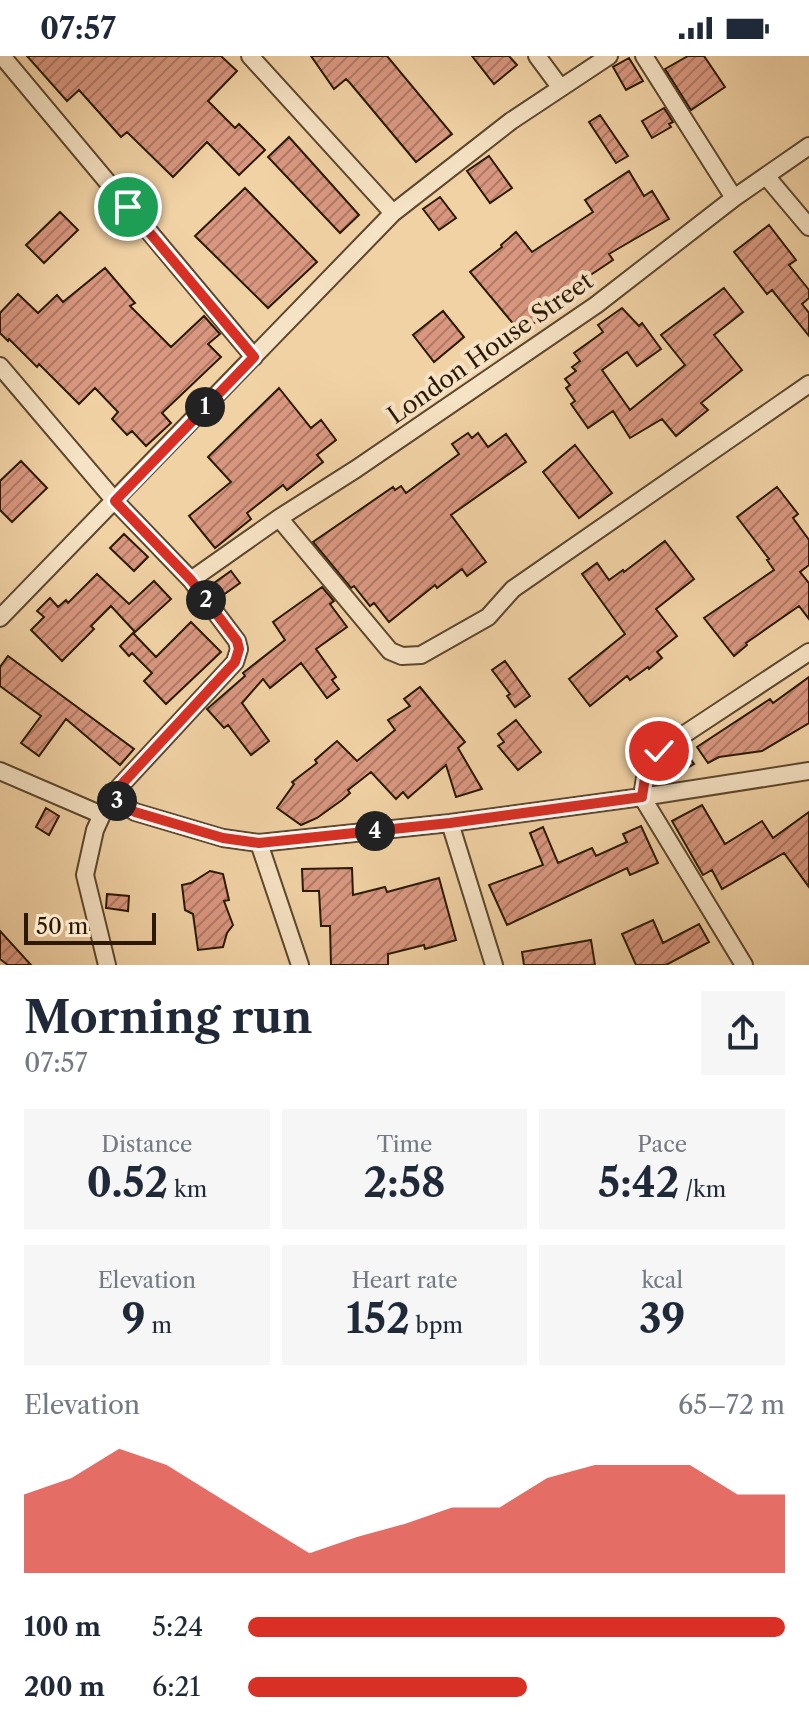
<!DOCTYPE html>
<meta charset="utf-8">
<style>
body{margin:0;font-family:"Libre Caslon Text",serif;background:#f6f6f7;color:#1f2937;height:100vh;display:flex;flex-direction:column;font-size:30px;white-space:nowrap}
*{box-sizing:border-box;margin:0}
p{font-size:26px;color:#747a83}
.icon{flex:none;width:44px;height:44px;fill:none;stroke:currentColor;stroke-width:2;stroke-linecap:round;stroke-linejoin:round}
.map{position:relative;height:909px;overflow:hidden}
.sheet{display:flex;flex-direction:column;background:#fff;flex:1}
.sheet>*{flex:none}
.scale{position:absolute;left:24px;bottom:20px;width:132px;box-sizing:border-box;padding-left:8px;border:4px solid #2b1906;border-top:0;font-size:22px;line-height:28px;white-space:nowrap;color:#2b1906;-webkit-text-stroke:6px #f6e2c4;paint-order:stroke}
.pin{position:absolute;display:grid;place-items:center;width:68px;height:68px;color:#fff;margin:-34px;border:4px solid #fff;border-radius:50%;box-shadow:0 2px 8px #0007}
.km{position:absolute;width:40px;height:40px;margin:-20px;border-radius:50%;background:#222;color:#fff;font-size:22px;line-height:40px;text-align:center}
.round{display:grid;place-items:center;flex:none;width:84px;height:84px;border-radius:0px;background:#f6f6f7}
.overview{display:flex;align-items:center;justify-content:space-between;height:136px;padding:0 24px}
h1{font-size:44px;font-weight:700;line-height:60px}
.stats{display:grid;grid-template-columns:repeat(3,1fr);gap:12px;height:136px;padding:8px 24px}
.stats div{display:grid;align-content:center;border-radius:0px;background:#f6f6f7;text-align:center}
.stats b{font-size:40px;font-weight:700}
.stats small{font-size:22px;font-weight:400}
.stats p{font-size:22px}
.chart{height:224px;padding:16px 24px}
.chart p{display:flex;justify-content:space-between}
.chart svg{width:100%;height:144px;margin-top:8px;fill:#d93025;opacity:.7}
ul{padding:0 24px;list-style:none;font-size:26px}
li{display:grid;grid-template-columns:128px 96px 1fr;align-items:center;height:60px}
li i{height:20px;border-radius:10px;background:#d93025}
.status{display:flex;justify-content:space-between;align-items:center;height:56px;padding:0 40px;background:#fff;direction:ltr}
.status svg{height:22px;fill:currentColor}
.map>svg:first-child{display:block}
.building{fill:url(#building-hatch);stroke:#2b1906;stroke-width:2}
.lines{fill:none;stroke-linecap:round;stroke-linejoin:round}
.minor-casing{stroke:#5c472e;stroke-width:20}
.minor{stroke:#f6e2c4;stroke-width:16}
.route-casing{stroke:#fff;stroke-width:16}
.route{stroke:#d93025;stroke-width:10}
.labels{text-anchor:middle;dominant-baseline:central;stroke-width:8;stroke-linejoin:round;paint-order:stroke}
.street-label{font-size:24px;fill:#2b1906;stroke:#f6e2c4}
</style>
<div class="status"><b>07:57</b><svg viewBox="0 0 49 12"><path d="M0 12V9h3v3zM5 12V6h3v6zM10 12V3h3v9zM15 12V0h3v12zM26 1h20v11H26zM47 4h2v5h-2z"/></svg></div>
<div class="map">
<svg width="809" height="909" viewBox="0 0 809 909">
<defs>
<pattern id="building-hatch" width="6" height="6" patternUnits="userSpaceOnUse" patternTransform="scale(2)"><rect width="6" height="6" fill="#d99780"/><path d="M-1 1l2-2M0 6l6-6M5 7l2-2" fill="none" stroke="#b07a67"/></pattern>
</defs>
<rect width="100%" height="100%" fill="#f1d2a5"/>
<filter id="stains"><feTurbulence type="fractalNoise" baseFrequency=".0025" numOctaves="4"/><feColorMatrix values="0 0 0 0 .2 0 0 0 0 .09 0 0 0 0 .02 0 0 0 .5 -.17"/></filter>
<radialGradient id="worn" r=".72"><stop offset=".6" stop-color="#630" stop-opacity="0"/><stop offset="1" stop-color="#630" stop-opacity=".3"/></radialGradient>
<!-- building -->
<path class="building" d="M27 0H221L237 15 208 45 235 72 239 68 265 94 239 119 207 86 173 121 127 76 121 81 79 34 67 45Z
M311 0H387L452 78 416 106 350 27 346 23 334 33Z
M472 0H509L517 9 494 28Z
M688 0H704L725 31 691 54 665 13Z
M629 2 643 25 626 34 613 11Z
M664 52 673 66 669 68 671 71 652 82 642 65Z
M600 59 628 100 616 107 589 66Z
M289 81 359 159 340 177 268 101Z
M489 100 512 132 490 147 467 115Z
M629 115 644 140 652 135 669 163 609 198 613 204 565 236 571 243 555 256 553 253 521 277 470 216 502 191 501 189 516 176 532 196 593 156 585 144Z
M245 132 317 206 268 252 195 180Z
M440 141 456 162 439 174 423 153Z
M60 156 78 174 44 207 26 189Z
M769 169 796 204 789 209 809 234V242L802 248 809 257V280L772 234 767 238 734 196Z
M105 212 135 247 130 250 171 291 204 260 220 278 208 288 221 301 162 357 171 367 146 390 132 375 127 379 112 363 118 356 95 332 79 348 39 308 37 311 9 283 8 285 0 277V257L18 238 38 257 57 239 63 246Z
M724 232 743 256 714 279 742 314 701 347 708 354 676 380 662 363 630 382 613 355 588 372 571 348 575 345 566 332 570 329 565 323 576 315 572 311 580 305 574 297 603 276 598 269 622 252 639 270 642 267 661 293 637 310 627 296 602 314 630 354 685 309 661 279Z
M443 255 464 281 434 306 413 279Z
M279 332 311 372 321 364 336 384 317 399 323 406 287 434 283 429 247 457 251 463 215 492 189 460 231 426 208 401Z
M468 377 472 382 478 377 488 391 506 378 526 406 451 459 486 506 467 520 462 513 437 532 435 529 389 566 374 547 370 550 354 530 351 532 313 486 393 431 395 434 401 430 406 437 459 398 452 388Z
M575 389 612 437 579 462 543 416Z
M21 405 47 432 12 466 0 454V425Z
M777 431 798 458 793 462 809 484V509L800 516 809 527V563L799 550 746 587 747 589 734 600 704 562 774 514 767 504 769 503 737 461Z
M124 478 148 501 134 515 110 492Z
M665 485 694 523 656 553 677 580 657 596 662 602 649 613 648 611 630 624 627 620 590 650 569 623 625 578 582 518 597 507 609 524 623 514 624 516Z
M231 515 240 527 223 539 214 527Z
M97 518 129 548 154 525 171 543 135 576 111 550 91 570 94 573 62 605 31 574 44 561 37 555 50 542 58 551 66 544 68 547Z
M322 531 334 545 330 548 347 571 316 593 336 621 332 624 339 633 327 642 301 607 270 632 263 623 242 647 269 685 251 699 228 669 224 672 207 653 245 620 243 617 285 584 273 566Z
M191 566 221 596 166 648 144 625 152 617 132 597 129 600 120 590 133 577 156 601Z
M8 600 134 693 120 709 66 663 39 700 21 687 41 660 0 630V611Z
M505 605 530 640 515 651 507 640 510 638 492 614Z
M809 621V667L762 695 719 701 708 707 697 691 770 643 773 647Z
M420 631 465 686 458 692 482 733 456 741 446 709 408 742 403 736 396 743 371 716 348 734 350 737 342 744 317 762 301 769 277 752 294 728 292 726 317 707 315 704 337 685 357 705 395 674 388 664 410 650 404 643Z
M516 664 541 696 518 714 498 690 504 686 498 678Z
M685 695 694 708 682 715 673 702Z
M702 749 725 788 762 765 773 782 809 756V831L784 797 722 833 712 814 703 819 672 765Z
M46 752 59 760 49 779 36 771Z
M641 770 658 807 630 819 627 812 507 869 489 829 543 809 530 777 543 771 558 807 592 792 596 800 627 786 623 778Z
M352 812 353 839 385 831 387 836 439 822 456 884 425 893 424 889 388 898V909H331L330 870H321L319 835H303L302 813Z
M210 815 223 818 229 844 224 845 233 869 227 877 223 891 198 894 193 858 185 854 182 829 191 827Z
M107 838 129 840 128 855 106 852Z
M653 864 663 887 699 868 709 886 666 909H636L622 878Z
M0 875 31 909H8L0 903Z
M591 884 595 909H524L522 896Z"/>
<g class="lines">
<defs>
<path id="minor" d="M2 0 254 301
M250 0 393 157
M537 0 560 31
M644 0 734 142
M766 120 809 171
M0 310 115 445 191 524 237 585 239 593 235 606 110 741 135 756 223 782 259 787 450 767 642 741 809 715
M279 462 390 595 402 600 421 599 488 561 513 533 809 328
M191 524 279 462 356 413 596 249 734 142 809 90
M0 562 393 157 511 65 609 0
M0 715 102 759
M450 767 494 909
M259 787 300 909
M107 909 85 819 95 774 110 741
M744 909 642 741 646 715 659 695 809 596"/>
</defs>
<!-- minor casing -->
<use href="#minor" class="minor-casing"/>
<!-- minor -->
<use href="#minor" class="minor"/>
</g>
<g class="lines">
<defs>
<path id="route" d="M128 151 254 301 115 445 191 524 237 585 239 593 235 606 110 741 135 756 223 782 259 787 450 767 642 741 646 715 659 695"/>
</defs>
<!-- route casing -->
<use href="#route" class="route-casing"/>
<!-- route -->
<use href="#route" class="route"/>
</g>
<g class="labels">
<!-- street labels -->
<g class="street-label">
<text transform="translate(490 292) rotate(-35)">London House Street</text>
</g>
</g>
<rect width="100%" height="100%" filter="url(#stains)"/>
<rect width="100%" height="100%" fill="url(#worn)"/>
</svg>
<div class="scale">50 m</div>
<div class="pin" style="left:128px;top:151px;background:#1e9e55"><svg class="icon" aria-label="arrive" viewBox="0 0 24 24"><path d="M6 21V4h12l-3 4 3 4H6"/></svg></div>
<div class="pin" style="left:659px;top:695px;background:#d93025"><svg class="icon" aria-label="check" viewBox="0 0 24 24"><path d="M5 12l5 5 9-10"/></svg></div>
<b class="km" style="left:205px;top:351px">1</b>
<b class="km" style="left:206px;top:544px">2</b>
<b class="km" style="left:117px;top:745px">3</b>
<b class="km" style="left:375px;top:775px">4</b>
</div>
<section class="sheet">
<div class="overview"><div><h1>Morning run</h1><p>07:57</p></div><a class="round"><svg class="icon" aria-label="share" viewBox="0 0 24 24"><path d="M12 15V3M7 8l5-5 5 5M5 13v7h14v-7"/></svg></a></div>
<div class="stats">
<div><p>Distance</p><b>0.52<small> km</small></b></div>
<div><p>Time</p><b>2:58</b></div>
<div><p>Pace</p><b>5:42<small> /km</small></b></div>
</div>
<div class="stats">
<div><p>Elevation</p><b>9<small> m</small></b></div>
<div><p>Heart rate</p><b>152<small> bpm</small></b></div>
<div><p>kcal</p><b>39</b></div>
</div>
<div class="chart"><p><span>Elevation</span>65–72 m</p>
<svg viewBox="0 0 160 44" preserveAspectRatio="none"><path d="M0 44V20L10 15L20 6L30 11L40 20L50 29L60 38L70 33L80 29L90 24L100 24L110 15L120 11L130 11L140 11L150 20L160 20V44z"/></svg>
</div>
<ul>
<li><b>100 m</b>5:24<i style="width:100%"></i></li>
<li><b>200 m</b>6:21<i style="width:52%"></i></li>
</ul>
</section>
